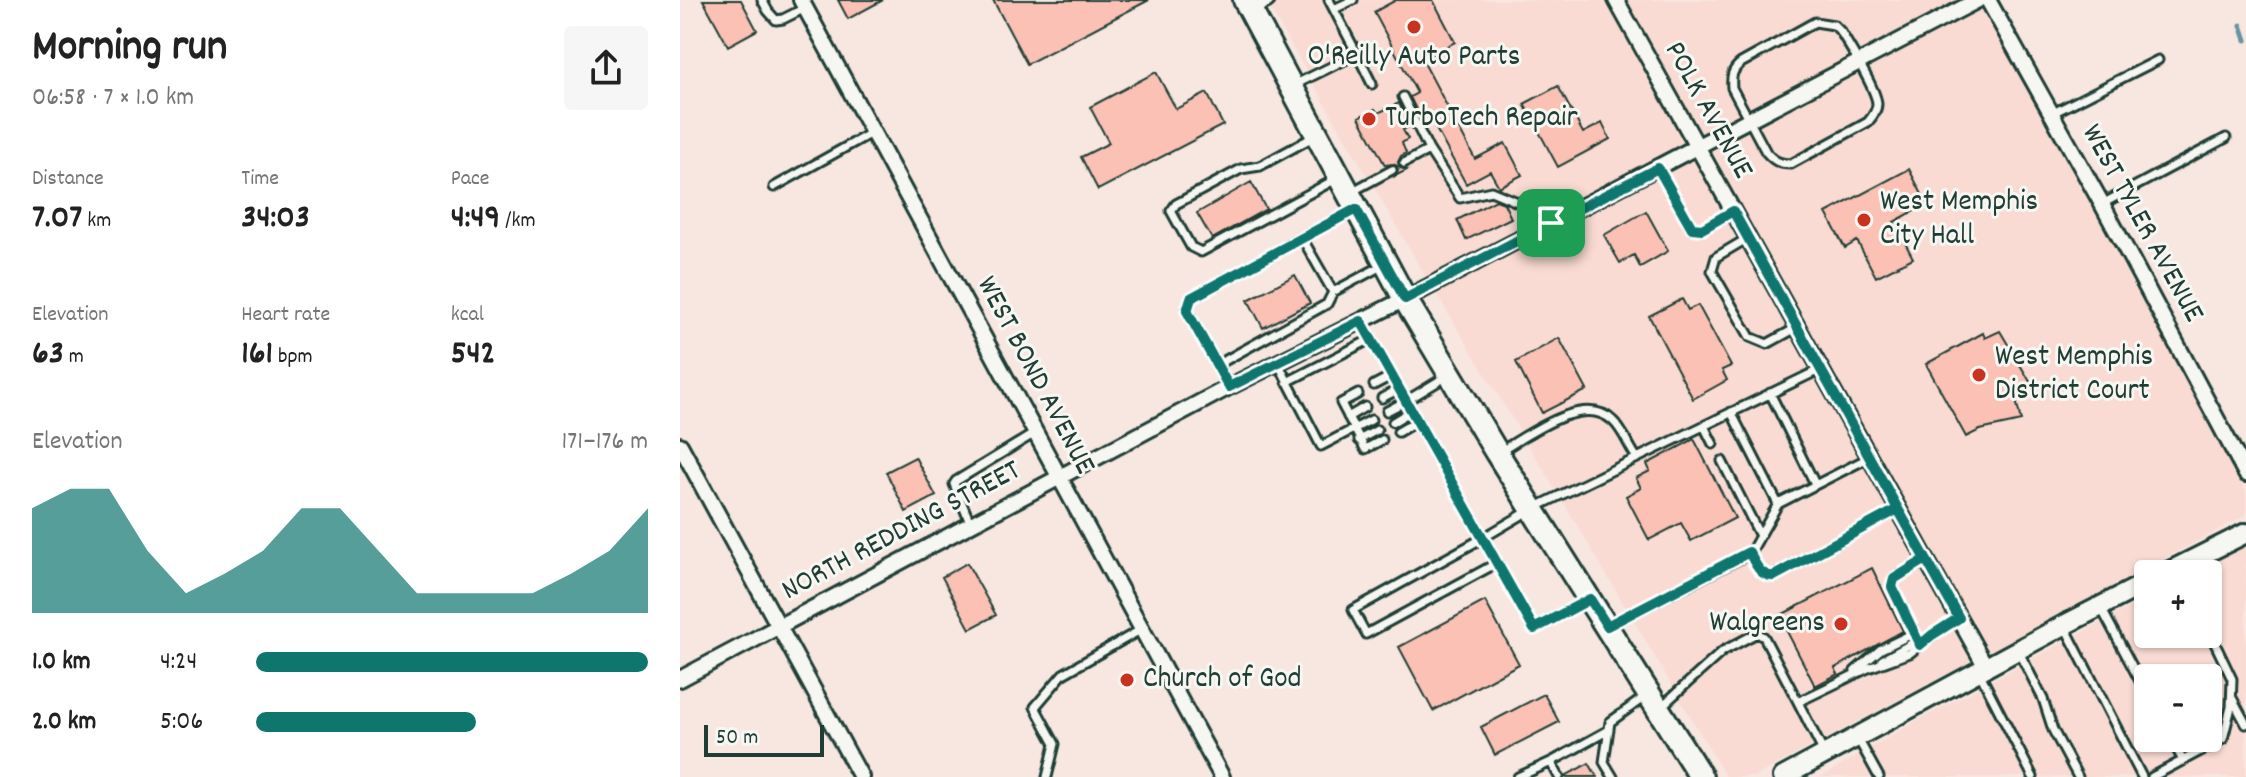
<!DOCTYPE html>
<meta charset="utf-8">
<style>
body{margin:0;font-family:Dekko,sans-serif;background:#f6f6f6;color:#222;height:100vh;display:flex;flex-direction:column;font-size:30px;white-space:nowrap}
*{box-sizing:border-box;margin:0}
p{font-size:26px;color:#767676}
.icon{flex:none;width:44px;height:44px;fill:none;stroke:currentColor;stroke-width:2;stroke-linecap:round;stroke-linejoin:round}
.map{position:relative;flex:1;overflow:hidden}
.panel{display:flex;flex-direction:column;background:#fff;width:680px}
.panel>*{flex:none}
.buttons{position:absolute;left:1454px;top:560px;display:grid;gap:16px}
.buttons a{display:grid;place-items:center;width:88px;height:88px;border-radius:8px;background:#fff;box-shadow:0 2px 6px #0004;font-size:40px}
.scale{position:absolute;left:24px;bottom:20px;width:120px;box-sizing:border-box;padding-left:8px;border:4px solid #1f3d34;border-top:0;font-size:22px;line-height:28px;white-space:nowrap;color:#1f3d34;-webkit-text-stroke:6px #f6f6f2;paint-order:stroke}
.pin{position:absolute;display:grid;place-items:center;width:68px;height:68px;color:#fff;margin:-34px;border-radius:16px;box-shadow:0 4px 12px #0006}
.round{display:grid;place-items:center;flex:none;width:84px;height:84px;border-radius:8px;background:#f6f6f6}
.head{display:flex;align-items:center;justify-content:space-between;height:136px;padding:0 32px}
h1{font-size:44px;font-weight:800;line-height:60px}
.figures{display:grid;grid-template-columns:repeat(3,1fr);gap:12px;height:136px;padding:8px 32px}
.figures div{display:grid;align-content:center}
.figures b{font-size:34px;font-weight:800}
.figures small{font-size:22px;font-weight:400}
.figures p{font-size:22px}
.chart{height:224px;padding:16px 32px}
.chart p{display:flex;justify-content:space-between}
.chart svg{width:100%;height:144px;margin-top:8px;fill:#0f766e;opacity:.7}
ul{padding:0 32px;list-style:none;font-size:26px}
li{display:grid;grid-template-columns:128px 96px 1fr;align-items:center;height:60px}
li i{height:20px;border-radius:10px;background:#0f766e}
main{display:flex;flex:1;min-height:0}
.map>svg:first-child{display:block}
.built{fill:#f9dbd3;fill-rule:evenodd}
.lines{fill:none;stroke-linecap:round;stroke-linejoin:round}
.stream{stroke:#6395a5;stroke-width:5}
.building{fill:#fbc1b5;stroke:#1f3d34;stroke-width:2}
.service-casing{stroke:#1f3d34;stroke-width:13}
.minor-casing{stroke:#1f3d34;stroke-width:20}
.tertiary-casing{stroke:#1f3d34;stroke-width:24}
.primary-casing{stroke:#1f3d34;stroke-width:28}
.service{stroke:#f6f6f2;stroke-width:7}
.minor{stroke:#f6f6f2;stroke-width:14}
.tertiary{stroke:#f6f6f2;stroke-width:18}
.primary{stroke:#f6f6f2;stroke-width:22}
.route-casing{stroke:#fff;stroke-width:16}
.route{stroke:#0f766e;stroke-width:10}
.poi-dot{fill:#c8321e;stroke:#f6f6f2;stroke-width:3}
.labels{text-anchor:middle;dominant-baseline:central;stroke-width:6;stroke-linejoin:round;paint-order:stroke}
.poi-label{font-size:30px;fill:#1f3d34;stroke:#f6f6f2;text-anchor:start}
.street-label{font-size:30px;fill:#1f3d34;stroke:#f6f6f2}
</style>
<main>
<section class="panel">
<div class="head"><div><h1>Morning run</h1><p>06:58 · 7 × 1.0 km</p></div><a class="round"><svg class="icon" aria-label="share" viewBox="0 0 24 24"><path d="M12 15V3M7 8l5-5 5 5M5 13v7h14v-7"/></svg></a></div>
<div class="figures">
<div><p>Distance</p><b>7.07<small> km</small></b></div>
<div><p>Time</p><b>34:03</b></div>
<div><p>Pace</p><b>4:49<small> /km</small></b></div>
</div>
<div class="figures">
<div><p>Elevation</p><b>63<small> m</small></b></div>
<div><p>Heart rate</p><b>161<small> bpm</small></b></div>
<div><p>kcal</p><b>542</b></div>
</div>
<div class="chart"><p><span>Elevation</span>171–176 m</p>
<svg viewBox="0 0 160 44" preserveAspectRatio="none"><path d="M0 44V12L10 6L20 6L30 25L40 38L50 32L60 25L70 12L80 12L90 25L100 38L110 38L120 38L130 38L140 32L150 25L160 12V44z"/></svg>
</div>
<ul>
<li><b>1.0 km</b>4:24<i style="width:100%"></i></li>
<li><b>2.0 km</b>5:06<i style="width:56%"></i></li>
</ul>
</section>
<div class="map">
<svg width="1566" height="777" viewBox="0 0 1566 777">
<rect width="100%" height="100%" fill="#f8e6e0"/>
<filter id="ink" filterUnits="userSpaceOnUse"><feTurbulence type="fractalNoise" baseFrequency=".0125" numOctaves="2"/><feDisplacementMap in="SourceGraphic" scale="16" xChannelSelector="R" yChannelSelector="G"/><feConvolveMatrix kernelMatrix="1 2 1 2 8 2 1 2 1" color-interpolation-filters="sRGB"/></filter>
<g filter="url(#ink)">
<!-- built -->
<path class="built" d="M585 0H1300L1566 492V515L1074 777H1046L896 523 746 277Z
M1566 545V777H1141L1233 723 1468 597V634H1528V574H1511ZM1468 678H1528V738H1468Z"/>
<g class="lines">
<!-- stream -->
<path class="stream" d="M1561 25 1566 40"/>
</g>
<!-- building -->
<path class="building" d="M23 0H61L77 30 48 46Z
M158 0H203L168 19Z
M313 0H469L347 64Z
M716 0H753L775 42 742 59 795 159 825 143 842 175 819 187 810 171 786 184 749 116 741 120 730 97 737 93 694 12Z
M476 72 496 109 527 93 543 125 418 190 401 157 429 143 410 107Z
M878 86 903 133 922 123 930 139 878 167 844 104Z
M719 103 730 126 723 130 728 139 722 143 726 153 721 156 718 162 720 168 727 170 715 176 718 171 717 166 713 164 705 165 679 117 695 109 698 113Z
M1229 169 1247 204 1214 222 1233 258 1196 277 1177 241 1165 248 1146 213Z
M571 182 586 209 532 239 517 213Z
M816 200 824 203 831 218 786 240 777 220Z
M966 211 988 251 960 267 954 255 940 263 924 235Z
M615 275 630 303 583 328 568 300Z
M1002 299 1008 310 1018 305 1051 366 1042 370 1047 380 1013 399 969 316Z
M1320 331 1352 385 1335 396 1341 421 1300 430 1286 437 1246 364 1303 333 1305 338Z
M879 338 907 390 862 413 836 362Z
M1014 439 1055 518 1011 541 1001 523 969 540 946 496 961 488 956 478 970 471 967 464Z
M235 457 256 496 226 512 206 472Z
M287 563 316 615 290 629 262 577Z
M1192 568 1223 631 1155 668 1158 674 1135 686 1099 616Z
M805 601 839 664 753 711 719 647Z
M864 694 879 722 815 755 801 727Z
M909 763 917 777H885V776Z"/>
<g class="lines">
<defs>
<path id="service" d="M82 0 88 11 96 20 103 19 125 8
M654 9 673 0
M1135 22 1154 25 1161 32C1169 46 1197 90 1197 104 1197 111 1192 117 1188 122L1111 164C1099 164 1094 161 1086 152L1052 88C1051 76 1052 70 1061 63Z
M677 54 692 84
M614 85 677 54 649 0
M723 97 749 150
M1371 114 1478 60
M635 136 580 166 561 169 496 204 491 211 511 247 521 252 658 178
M724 163 749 150 780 198 811 191 866 214 871 223
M978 168 1012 228 1022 229 1053 211
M94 187 193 132
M673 191 712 170
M1422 204 1546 138
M622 238 653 292
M1068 238 1036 257 1032 271 1070 337 1087 344 1118 327
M681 321 726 401 707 411
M598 363 641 446 691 420
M537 365 647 304 653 292 705 264
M767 376 726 401 803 538 673 610 686 634 817 563
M607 382 691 339
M694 385 711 376
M549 387 507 311 511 298 674 210
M1090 393 1135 484
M678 394 661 403 685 449 702 440
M702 398 719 389
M1051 412 1098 504
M668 417 685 407
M713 422 731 411
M1024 426 1033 444
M718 432 737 421
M679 440 697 430
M819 452C847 436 904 392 933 421 943 430 949 447 957 458
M1042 461 1080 536
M291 525 274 484 276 481 355 433
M1069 552C1075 563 1079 577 1094 576L1217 510
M906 601 854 629 803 538 852 509 1141 369
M1420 606 1468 696
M929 625 1065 556 1072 550 1098 504 1190 457
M1385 627 1462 777
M1240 645 1212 587 1214 579 1246 559
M1339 652 1363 699 1373 730 1398 777
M1202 660 1238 640
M1175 671 1201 649 1234 633
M1299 672 1353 777
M1552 698 1566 724
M982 706 1043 651 1077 633 1084 637 1118 702
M1177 737 1199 777
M1491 738 1503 761
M1145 755 1118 702 1186 669 1230 653 1252 635 1279 618
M871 762 879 777
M367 777 375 744 355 707 383 674 462 629
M838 777 871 762 929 730
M933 777 924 762 930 722 966 696
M1472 777 1543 739 1551 707 1552 679 1528 629"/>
<path id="minor" d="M121 0 542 777
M936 0 1306 667
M1308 0 1422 204 1566 474
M570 9 587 0
M0 445 181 777
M0 679 549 387 725 299 1298 0"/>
<path id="tertiary" d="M1484 574 1566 533
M1103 777 1384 625 1468 582"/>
<path id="primary" d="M565 0 725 299 817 453 1021 777"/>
</defs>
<!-- service casing -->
<use href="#service" class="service-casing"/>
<!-- minor casing -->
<use href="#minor" class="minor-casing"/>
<!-- tertiary casing -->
<use href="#tertiary" class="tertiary-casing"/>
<!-- primary casing -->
<use href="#primary" class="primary-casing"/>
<!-- service -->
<use href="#service" class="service"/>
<!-- minor -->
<use href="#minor" class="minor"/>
<!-- tertiary -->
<use href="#tertiary" class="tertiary"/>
<!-- primary -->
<use href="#primary" class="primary"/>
</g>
</g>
<g class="lines" filter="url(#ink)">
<defs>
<path id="route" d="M871 223 725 299 676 209 511 298 507 311 549 387 681 321 854 629 910 599 927 626 1069 552C1075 563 1080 577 1094 576L1218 509 1246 559 1214 579 1212 587 1240 645 1252 635 1279 618 1218 509 1053 211 1022 229 1012 228 978 168 871 223"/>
</defs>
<!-- route casing -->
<use href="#route" class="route-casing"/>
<!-- route -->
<use href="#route" class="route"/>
</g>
<!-- markers -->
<g class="poi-dot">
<circle cx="734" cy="27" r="8"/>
<circle cx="689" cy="119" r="8"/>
<circle cx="1184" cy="220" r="8"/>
<circle cx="1299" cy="375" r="8"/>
<circle cx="1161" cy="624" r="8"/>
<circle cx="447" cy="680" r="8"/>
</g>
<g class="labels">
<!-- poi labels -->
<g class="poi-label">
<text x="734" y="58" text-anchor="middle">O'Reilly Auto Parts</text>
<text x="705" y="119">TurboTech Repair</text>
<text x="1200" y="203">West Memphis<tspan x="1200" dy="34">City Hall</tspan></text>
<text x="1315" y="358">West Memphis<tspan x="1315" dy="34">District Court</tspan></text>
<text x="1145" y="624" text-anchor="end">Walgreens</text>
<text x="463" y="680">Church of God</text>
</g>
<!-- street labels -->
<g class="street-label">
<text transform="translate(1027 111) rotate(61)">POLK AVENUE</text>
<text transform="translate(1461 224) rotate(61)">WEST TYLER AVENUE</text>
<text transform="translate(354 376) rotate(62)">WEST BOND AVENUE</text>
<text transform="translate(222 532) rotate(-28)">NORTH REDDING STREET</text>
</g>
</g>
</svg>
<div class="buttons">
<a>+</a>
<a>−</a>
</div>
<div class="scale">50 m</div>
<div class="pin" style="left:871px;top:223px;background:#1e9e55"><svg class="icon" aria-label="arrive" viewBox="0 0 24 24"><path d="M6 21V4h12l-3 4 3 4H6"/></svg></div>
</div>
</main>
